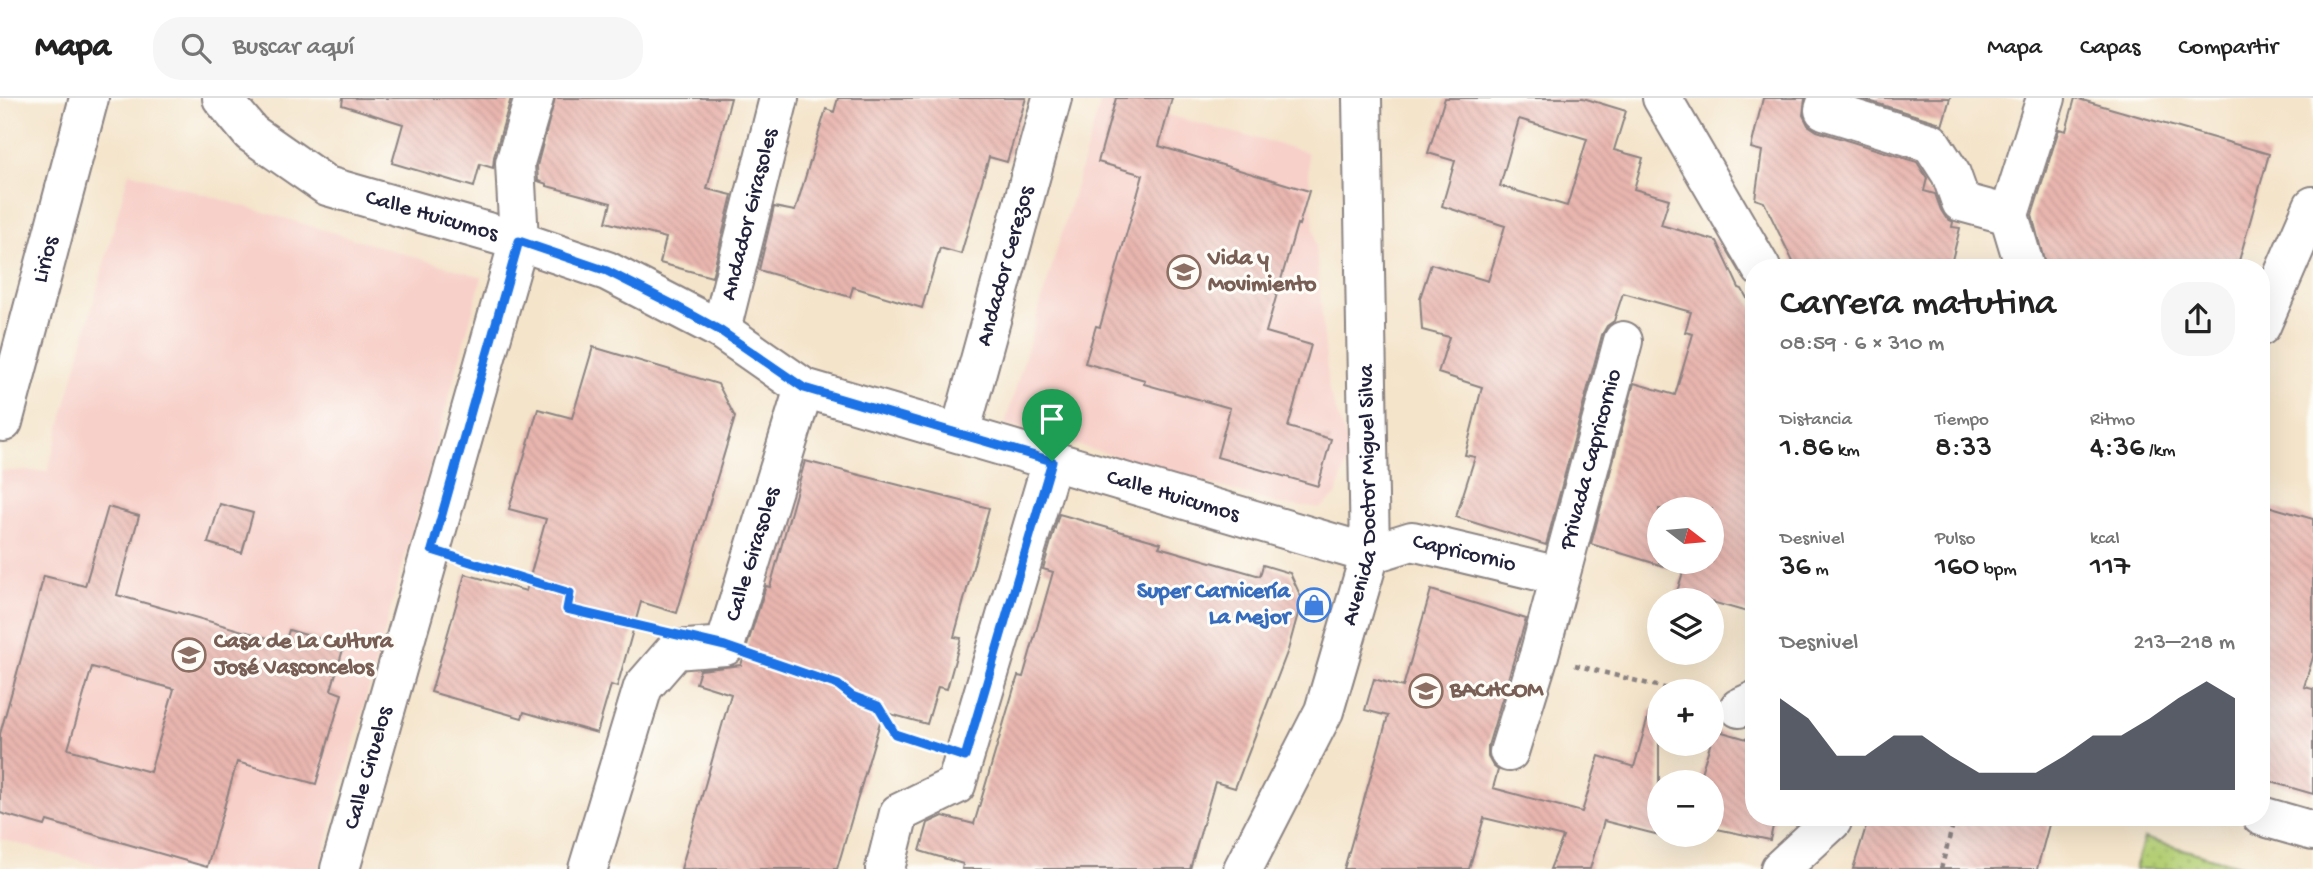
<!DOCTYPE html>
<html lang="es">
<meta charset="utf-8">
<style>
body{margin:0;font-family:"Gochi Hand",sans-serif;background:#f6f6f6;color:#222;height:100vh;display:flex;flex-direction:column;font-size:26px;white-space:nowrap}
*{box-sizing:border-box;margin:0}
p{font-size:23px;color:#767676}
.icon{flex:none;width:38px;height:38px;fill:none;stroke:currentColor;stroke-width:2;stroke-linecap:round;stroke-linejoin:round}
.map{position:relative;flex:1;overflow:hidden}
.details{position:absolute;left:1745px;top:161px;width:525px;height:567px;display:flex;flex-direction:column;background:#fff;border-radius:28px;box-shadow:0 7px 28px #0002}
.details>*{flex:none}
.needle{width:46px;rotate:106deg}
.fabs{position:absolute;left:1647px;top:399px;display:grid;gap:14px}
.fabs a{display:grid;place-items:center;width:77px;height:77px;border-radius:50%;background:#fff;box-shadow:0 7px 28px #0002;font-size:35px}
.pin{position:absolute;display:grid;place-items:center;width:60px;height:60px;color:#fff;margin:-72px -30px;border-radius:50% 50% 50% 0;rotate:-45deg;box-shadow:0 0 7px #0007}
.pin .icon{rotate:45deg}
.round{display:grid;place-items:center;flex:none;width:74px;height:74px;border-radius:28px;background:#f6f6f6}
.overview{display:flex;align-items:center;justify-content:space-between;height:119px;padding:0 35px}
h1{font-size:38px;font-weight:600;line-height:52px}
.stats{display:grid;grid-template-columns:repeat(3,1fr);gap:10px;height:119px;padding:7px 35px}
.stats div{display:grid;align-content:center}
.stats b{font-size:30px;font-weight:600}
.stats small{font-size:19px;font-weight:400}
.stats p{font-size:19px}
.chart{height:196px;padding:14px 35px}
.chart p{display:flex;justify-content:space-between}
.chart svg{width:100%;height:126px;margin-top:7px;fill:#111827;opacity:.7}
header{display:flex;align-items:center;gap:42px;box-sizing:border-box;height:98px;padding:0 35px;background:#fff;border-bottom:2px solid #e0e0e0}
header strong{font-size:33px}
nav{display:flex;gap:38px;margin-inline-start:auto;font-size:24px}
.search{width:490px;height:63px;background:#f6f6f6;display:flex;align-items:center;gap:18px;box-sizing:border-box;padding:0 24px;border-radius:28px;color:#767676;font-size:26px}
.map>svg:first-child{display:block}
.built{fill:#f7d0c9}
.park{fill:url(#park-dots);stroke:#6b7858;stroke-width:2}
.building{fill:url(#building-back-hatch);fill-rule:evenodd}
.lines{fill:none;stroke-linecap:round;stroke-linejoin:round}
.minor-casing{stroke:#8b8382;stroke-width:42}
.tertiary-casing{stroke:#8b8382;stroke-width:42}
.path{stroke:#8b8382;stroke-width:4.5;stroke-dasharray:5 5;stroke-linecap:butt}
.minor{stroke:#fff;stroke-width:38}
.tertiary{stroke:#fff;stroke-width:38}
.route-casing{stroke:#fff;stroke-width:14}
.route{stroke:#1a73e8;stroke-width:9}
.labels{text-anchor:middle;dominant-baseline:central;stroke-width:6;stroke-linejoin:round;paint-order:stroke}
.street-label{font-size:23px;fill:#22223b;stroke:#fdfcf7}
.education-label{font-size:23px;font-weight:bold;fill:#785e54;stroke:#fdfcf7;text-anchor:start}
.shop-label{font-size:23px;font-weight:bold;fill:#366cbe;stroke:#fdfcf7;text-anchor:end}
</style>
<header>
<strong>Mapa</strong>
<div class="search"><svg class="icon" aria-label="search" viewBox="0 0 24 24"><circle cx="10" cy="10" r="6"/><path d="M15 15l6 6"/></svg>Buscar aquí</div>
<nav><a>Mapa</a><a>Capas</a><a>Compartir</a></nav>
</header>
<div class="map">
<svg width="2313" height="771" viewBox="0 0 2313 771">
<defs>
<pattern id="park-dots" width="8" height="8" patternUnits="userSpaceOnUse" patternTransform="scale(1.75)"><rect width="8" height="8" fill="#b4cf75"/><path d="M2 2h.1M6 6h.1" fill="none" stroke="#9ab166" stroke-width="1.8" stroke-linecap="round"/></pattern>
<pattern id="building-back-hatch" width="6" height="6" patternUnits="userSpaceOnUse" patternTransform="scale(1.75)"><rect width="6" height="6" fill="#e9b6af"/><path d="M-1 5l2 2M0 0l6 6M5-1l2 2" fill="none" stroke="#c89c97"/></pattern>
</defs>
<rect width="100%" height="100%" fill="#fdfcf7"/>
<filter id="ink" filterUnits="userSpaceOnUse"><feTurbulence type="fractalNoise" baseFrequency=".0143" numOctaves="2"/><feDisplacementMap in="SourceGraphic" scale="14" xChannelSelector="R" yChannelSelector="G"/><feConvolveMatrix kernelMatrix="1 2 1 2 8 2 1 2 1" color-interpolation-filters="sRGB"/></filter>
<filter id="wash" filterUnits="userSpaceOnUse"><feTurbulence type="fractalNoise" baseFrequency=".00686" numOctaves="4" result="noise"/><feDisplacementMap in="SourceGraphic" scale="28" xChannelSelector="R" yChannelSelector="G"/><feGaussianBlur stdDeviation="1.57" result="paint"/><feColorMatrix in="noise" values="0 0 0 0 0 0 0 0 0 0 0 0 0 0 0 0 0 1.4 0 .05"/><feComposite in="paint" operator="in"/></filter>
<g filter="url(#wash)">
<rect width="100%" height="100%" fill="#f4e4ca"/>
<!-- built -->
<path class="built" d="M1102 0 1307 54 1329 293 1350 354 1336 398 1320 410 1282 407 1005 326Z
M129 74 482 179 319 771H111L0 741V373H48Z"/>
<!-- park -->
<path class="park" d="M2144 740 2251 771H2135Z"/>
<g id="blocks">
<!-- building -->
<path class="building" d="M343 0H511L494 59 493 70 480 66 474 89 392 65 403 26 342 7Z
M555 0H731L707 91 732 97 712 179 660 165 666 140 606 124 611 105 547 88V86L538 83 537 68Z
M838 0H1026L1007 64 989 59 961 156 940 150 922 210 853 189 850 199 759 172 774 109 795 113 826 11 834 14Z
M1116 0H1172L1159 48 1309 93 1299 127 1297 126 1266 234 1311 247 1288 329 1331 341 1318 388 1217 359 1230 310 1144 286 1145 282 1085 265 1096 228 1100 229 1143 77 1098 64Z
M1445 0H1583L1626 13 1614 52 1643 60 1634 91 1669 101 1661 127 1717 143 1739 190 1742 191 1754 213V516L1677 494 1683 474 1591 446 1634 285 1675 297 1693 236 1685 234 1691 214 1623 195 1614 223 1607 228 1602 237 1546 447 1456 419 1475 359 1465 357 1482 289 1438 275 1449 239 1422 232 1420 200 1431 166 1488 183 1505 128 1442 108 1455 63 1428 55ZM1519 21 1587 41 1567 108 1500 88ZM1659 411H1712V464H1659Z
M1763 0H1805L1803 17 1808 27 1817 33 1917 64 1927 80 1924 93 1935 96 1941 112 1946 120 1953 124 1952 129 1960 130 1950 170H1796L1764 104 1755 101 1762 53 1751 50Z
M1859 0H1950L1942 28 1937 24Z
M2075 0 2269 56 2237 170H2046L2032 117 2059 31 2066 33Z
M593 249 718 286 735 319 677 515 641 504 617 589 611 587 597 635 524 614 522 620 431 594 465 476 526 493 546 421 509 411 538 311 572 320Z
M805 363 989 410 954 539 961 540 947 591 938 589 927 626 883 614 837 771H681L731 596 696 585 700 572 741 567 766 488 770 489Z
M220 406 253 415 242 455 208 445Z
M2261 406 2313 421V559L2304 589 2313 591V696L2261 681Z
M108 409 139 418 117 497 285 545 289 532 344 548 331 592 342 596 316 686 237 664 207 769 47 723 45 728 0 715V636L44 478 85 488ZM92 569 174 591 150 674 68 651Z
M1059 416 1161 445 1159 449 1260 478 1263 467 1290 475 1302 501 1288 552 1235 690 1215 684 1190 771H962L963 766 920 753 928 725 943 718 974 726 1014 590 1018 578 1023 579 1053 474 1043 471Z
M1431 492 1526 521 1488 648V659L1493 668 1498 672 1493 690 1582 714 1599 658 1634 669 1650 612 1659 613V737L1604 723 1590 771H1550L1563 739 1484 720 1469 771H1344L1388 618 1365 612 1374 581 1403 589Z
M1715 632 1754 643V719H1775L1770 742 1712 730V684H1698Z
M1869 719H2051L2037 771H1853Z"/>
</g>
</g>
<g filter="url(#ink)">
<use href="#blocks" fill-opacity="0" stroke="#8b8382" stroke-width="2"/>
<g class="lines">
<defs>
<g id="minor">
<path id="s1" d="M222 0 251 35 327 88 519 143 607 173 721 232 804 290 1370 456 1412 443 1559 478"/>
<path d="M1828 0 1824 12 1931 45 1951 76 1961 104 2009 117"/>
<path d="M2025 170 2009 117 2046 0"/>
<path d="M2261 228 2313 108"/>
<path id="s2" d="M721 232 779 0"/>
<path id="s3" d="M3 324 89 0"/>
<path id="s4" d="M960 335 1052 0"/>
<path d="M1739 610 1754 603"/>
<path id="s5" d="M1509 654 1539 557 1623 243"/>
<path id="s6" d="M340 771 519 143 515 65 534 0"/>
<path id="s7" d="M588 771 643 589 675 552 725 548 804 290"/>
<path d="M885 771 899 715 956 687 1052 363"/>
<path d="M1780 771 1832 723V719"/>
</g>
<g id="tertiary">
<path d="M1662 0 1761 170"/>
<path d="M2261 718 2313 733"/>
<path id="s8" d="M1243 771 1324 613 1370 456 1362 0"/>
</g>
</defs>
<!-- minor casing -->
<use href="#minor" class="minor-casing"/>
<!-- tertiary casing -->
<use href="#tertiary" class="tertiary-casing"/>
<!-- path -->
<path class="path" d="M466 463 571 495 567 511 643 529
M760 560 838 587 852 598 878 609 895 636 927 646
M1575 567 1676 593
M1941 771 1955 719"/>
<!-- minor -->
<use href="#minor" class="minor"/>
<!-- tertiary -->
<use href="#tertiary" class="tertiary"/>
</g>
</g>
<g class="lines" filter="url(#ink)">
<defs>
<path id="route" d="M519 143 607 173 672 206 721 233 804 290 1052 363 965 659 895 636 878 608 852 598 838 587 725 548 567 511 570 495 432 452Z"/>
</defs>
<!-- route casing -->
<use href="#route" class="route-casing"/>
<!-- route -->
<use href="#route" class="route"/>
</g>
<!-- icons -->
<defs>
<symbol id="school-ring" viewBox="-11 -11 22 22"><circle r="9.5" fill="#fdfcf7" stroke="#8d6e63" stroke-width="1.5"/><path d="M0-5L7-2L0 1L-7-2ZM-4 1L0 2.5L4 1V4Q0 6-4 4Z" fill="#8d6e63"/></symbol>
<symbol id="shop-ring" viewBox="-11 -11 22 22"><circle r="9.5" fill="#fdfcf7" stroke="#3f7fe0" stroke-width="1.5"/><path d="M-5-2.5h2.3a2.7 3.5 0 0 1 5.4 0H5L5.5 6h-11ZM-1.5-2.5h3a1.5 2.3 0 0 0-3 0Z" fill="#3f7fe0"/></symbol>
<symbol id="university-ring" viewBox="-11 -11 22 22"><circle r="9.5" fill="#fdfcf7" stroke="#8d6e63" stroke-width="1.5"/><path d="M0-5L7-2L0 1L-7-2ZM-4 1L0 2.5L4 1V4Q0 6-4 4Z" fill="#8d6e63"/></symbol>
</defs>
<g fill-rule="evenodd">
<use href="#school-ring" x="1165" y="155" width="38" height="38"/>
<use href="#shop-ring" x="1295" y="488" width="38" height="38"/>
<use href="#school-ring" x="170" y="538" width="38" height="38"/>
<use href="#university-ring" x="1407" y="574" width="38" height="38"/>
</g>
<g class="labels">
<!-- street labels -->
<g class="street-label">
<text stroke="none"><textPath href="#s2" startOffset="119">Andador Girasoles</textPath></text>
<text stroke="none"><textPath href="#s1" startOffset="247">Calle Huicumos</textPath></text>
<text stroke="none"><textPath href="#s3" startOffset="168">Lirios</textPath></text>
<text stroke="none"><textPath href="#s4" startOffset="173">Andador Cerezos</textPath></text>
<text stroke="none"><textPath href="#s5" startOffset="304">Privada Capricornio</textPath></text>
<text stroke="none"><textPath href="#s8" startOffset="399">Avenida Doctor Miguel Silva</textPath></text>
<text stroke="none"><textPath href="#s1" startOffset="1045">Calle Huicumos</textPath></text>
<text stroke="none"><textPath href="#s7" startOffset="385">Calle Girasoles</textPath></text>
<text stroke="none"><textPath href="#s1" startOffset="1348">Capricornio</textPath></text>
<text stroke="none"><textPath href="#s6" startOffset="105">Calle Ciruelos</textPath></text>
</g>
<!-- education labels -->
<g class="education-label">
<text x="1208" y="161">Vida y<tspan x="1208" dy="26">Movimiento</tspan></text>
<text x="214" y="544">Casa de La Cultura<tspan x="214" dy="26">José Vasconcelos</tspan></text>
<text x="1450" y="593">BACHCOM</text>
</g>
<!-- shop labels -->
<g class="shop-label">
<text x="1290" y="494">Super Carnicería<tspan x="1290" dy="26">La Mejor</tspan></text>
</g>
</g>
</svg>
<div class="fabs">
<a><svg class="needle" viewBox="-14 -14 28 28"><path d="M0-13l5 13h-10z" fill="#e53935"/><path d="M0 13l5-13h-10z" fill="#767676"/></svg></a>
<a><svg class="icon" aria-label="layers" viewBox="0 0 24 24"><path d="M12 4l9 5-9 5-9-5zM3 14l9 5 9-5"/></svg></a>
<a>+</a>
<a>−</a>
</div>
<div class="pin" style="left:1052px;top:363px;background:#1e9e55"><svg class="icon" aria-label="arrive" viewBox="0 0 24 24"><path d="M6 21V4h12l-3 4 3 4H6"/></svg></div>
<section class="details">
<div class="overview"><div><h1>Carrera matutina</h1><p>08:59 · 6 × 310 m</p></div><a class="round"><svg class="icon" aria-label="share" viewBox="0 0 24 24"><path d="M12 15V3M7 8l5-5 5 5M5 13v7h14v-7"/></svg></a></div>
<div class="stats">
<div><p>Distancia</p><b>1.86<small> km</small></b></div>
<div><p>Tiempo</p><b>8:33</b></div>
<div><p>Ritmo</p><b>4:36<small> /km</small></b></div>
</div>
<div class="stats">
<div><p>Desnivel</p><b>36<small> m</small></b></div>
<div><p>Pulso</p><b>160<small> bpm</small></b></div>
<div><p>kcal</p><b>117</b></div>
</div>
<div class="chart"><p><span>Desnivel</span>213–218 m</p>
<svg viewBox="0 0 160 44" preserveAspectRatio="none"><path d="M0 44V12L10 19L20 32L30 32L40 25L50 25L60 32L70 38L80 38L90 38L100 32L110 25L120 25L130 19L140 12L150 6L160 12V44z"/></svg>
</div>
</section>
</div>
